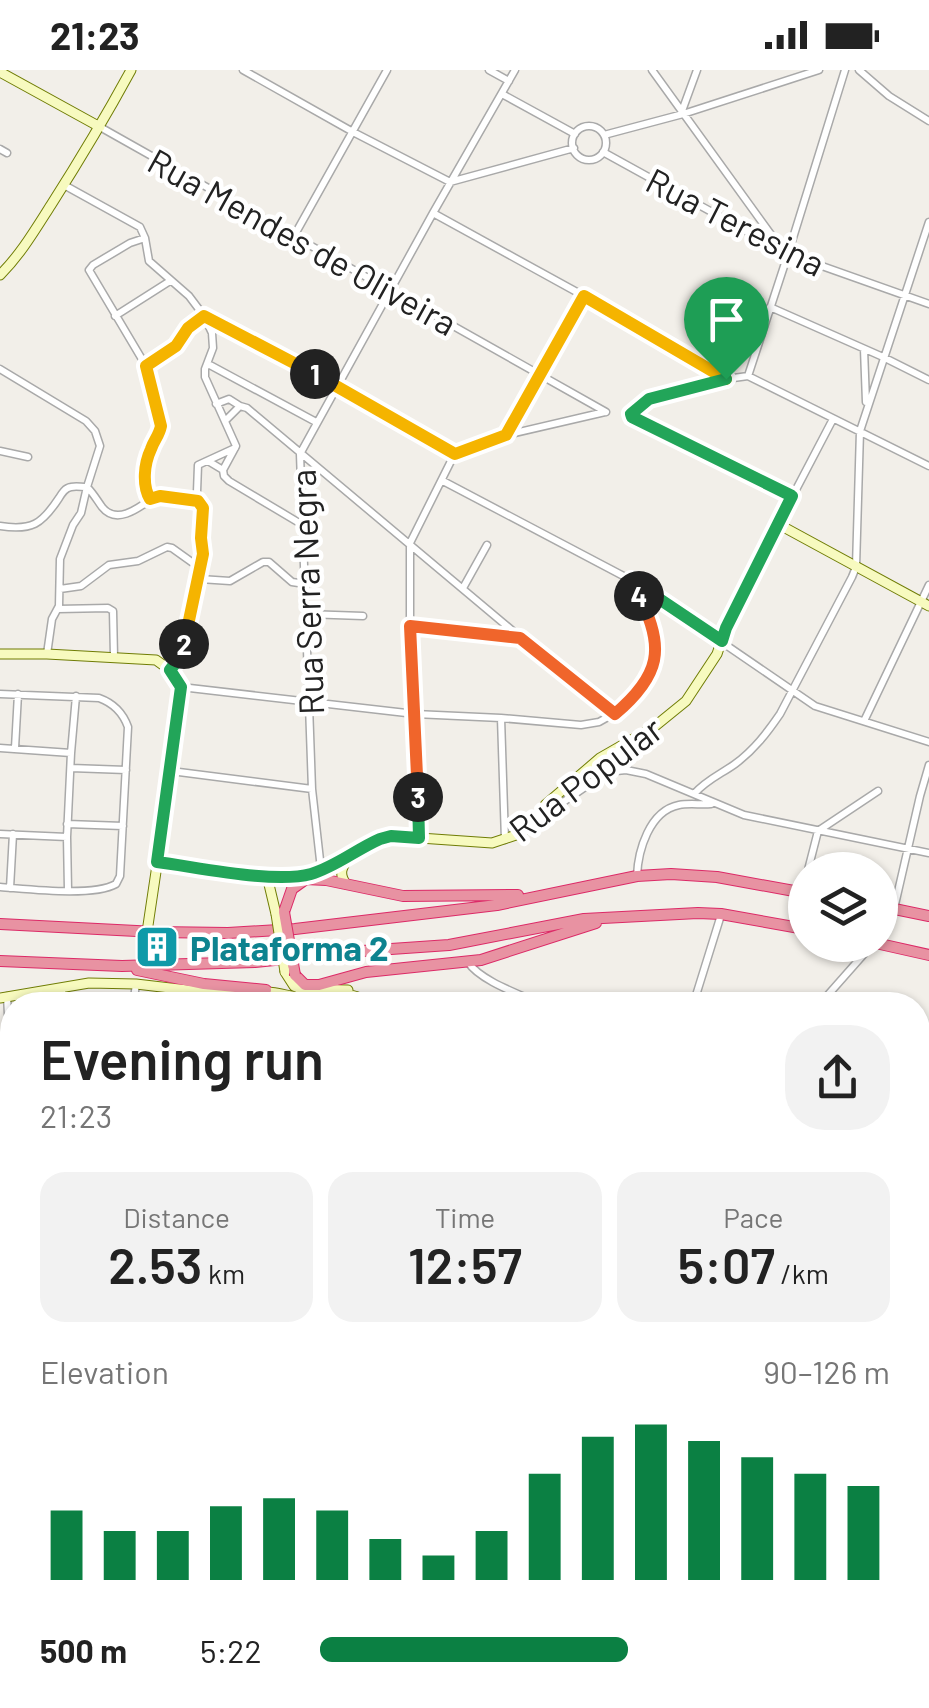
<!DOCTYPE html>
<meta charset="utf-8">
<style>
body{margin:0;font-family:Barlow,sans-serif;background:#f2f2f2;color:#222;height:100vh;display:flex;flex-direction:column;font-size:38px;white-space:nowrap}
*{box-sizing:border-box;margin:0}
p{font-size:32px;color:#767676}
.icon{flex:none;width:55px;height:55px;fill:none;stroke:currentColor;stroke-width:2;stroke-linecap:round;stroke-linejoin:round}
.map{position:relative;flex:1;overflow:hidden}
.drawer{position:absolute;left:0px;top:922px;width:930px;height:718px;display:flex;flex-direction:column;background:#fff;border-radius:40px 40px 0 0;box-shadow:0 2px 8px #0004}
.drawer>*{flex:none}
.controls{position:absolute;left:788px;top:782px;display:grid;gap:20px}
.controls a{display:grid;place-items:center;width:110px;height:110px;border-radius:50%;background:#fff;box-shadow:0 2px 8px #0004;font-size:50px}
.pin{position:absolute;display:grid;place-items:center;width:85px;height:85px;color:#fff;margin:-102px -42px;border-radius:50% 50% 50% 0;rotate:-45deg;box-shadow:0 0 10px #0007}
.pin .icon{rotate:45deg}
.km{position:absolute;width:50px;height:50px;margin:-25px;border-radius:50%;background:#222;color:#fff;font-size:28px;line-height:50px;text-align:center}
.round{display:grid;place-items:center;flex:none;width:105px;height:105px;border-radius:40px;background:#f2f2f2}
.head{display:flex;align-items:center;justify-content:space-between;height:170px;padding:0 40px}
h1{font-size:55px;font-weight:600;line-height:75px}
.metrics{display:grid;grid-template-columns:repeat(3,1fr);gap:15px;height:170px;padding:10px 40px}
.metrics div{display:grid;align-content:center;border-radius:25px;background:#f2f2f2;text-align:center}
.metrics b{font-size:50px;font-weight:600}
.metrics small{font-size:28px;font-weight:400}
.metrics p{font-size:28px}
.chart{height:280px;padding:20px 40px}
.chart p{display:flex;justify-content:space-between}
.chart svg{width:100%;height:180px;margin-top:10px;stroke:#0b8043;stroke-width:6}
ul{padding:0 40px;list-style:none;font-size:32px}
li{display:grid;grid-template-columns:160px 120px 1fr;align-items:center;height:75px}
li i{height:25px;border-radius:12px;background:#0b8043}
.status{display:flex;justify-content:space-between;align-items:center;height:70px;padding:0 50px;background:#fff;direction:ltr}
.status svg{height:28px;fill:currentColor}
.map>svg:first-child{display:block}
.pitch{fill:#88e0be}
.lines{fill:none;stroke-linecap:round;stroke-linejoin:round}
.street-casing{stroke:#a9a9a9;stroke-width:9}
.secondary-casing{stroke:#707d05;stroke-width:11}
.highway-casing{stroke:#dc2a67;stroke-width:12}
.street{stroke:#fff;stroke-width:6}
.secondary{stroke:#f7fabf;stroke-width:9}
.highway{stroke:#e892a2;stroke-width:10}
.secondary-bridge-casing{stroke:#707d05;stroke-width:11;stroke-linecap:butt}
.highway-bridge-casing{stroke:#dc2a67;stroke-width:12;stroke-linecap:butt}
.secondary-bridge{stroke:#f7fabf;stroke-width:9}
.highway-bridge{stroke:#e892a2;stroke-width:10}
.split-1-casing{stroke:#fff;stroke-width:20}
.split-2-casing{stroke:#fff;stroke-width:20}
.split-3-casing{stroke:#fff;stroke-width:20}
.split-4-casing{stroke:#fff;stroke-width:20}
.split-5-casing{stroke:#fff;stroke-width:20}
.split-1{stroke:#f5b400;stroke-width:12}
.split-2{stroke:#f5b400;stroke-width:12}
.split-3{stroke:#22a559;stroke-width:12}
.split-4{stroke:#f0652b;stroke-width:12}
.split-5{stroke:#22a559;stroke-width:12}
.labels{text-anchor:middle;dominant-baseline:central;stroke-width:9;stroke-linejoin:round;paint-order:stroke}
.street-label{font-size:35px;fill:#222;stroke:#fff}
.culture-label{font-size:35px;font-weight:bold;fill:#0d838f;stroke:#fff;text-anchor:start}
</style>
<div class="status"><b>21:23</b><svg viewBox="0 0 49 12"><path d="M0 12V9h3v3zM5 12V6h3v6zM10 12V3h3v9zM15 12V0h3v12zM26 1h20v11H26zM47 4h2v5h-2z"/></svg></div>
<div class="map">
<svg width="929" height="1638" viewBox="0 0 929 1638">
<rect width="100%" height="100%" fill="#f2efe9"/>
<!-- pitch -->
<path class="pitch" d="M4 1397 12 1411V1499L0 1505V1398Z"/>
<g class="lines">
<defs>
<path id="street" d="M243 0 353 62 450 112 574 78
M489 0 509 11
M652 0 780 177
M859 0 889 26 929 51
M502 24 575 64
M682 41 697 0
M572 73a17 17 0 1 1 34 0a17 17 0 1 1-34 0Z
M100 57 606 342
M604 65 683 44 819 0
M0 79 7 83
M603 82 788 184 929 234
M64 115 140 157 145 168 149 191 189 226 204 246 212 263 213 278 205 299V307L236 376 223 400
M433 143 584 226 726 309
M294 166 387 0
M145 168 130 173 93 195 89 200 146 296 160 348V364L151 378 145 407 144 417 150 429
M770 237 883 287 929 310
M115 246 170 211
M864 279 866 332
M208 294 316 352
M146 296 176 277 189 259 204 246 336 315 455 383
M0 299 86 351 95 361 100 376 87 417 81 443 73 455 60 489 59 536 52 549 47 584
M748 306 788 184 845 0
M216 334 229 329 240 336
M225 351 240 336 247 338 520 567 615 643
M506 365 584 226
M0 381 28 387
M208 391 223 400 224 406 229 411 301 454
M443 411 631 510 815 636 929 672
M792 426 632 347 631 344 649 329 726 309 748 306 929 396
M778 454 833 349
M0 456C32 461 42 454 59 428 62 423 65 418 71 417 76 416 81 417 87 417 93 423 97 430 102 437 117 456 140 437 154 427L199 431
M200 509 230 511 263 492H269L292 512 305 514
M463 518 487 475
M60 519 81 516 109 495 138 491 167 477 172 478 200 498
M58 539 108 538 113 541 114 587
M306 544 363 546
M410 555 518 567
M170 600 179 587 184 574 203 484 201 468 203 437 199 431 197 422 198 395 235 378
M181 617 415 644 501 648 581 655 599 652 615 643 639 621 647 609 656 583V567L631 510
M0 624 99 628C113 633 123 643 128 657L120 806 116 814C93 827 28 819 0 817
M501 648 505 770
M865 649 929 515
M0 678 71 683 67 767 0 764
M15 678 18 624
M71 683 76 626
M71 698 126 700
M171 701 312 719
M694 724C706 710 721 704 735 694 754 680 767 663 780 644L852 507 856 497 860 361 929 152
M540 748 607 702 626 700 646 704 744 745 929 783
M67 754 123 756
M67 767 68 820
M419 768 410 555V473L455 383 506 365 605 342
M321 799 312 719 300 384 433 143 515 0
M808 800 818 761 878 721
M637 806C638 781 649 741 679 735 689 733 701 735 711 734
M10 818 13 764
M894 839 920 726 929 695
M468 892C480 911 522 925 543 935
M62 918V935
M7 926 12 1019
M694 931 708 935
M133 935 136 914
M693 935 721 845
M819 935 864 884 867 875
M918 960 929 961
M918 994 929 988
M0 1038H12
M918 1151 929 1157
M918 1290 929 1263
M0 1292 12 1291
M918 1319 929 1324
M918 1375 929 1380
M0 1387 12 1384
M918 1487 929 1492
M0 1543 12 1562
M918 1601 929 1606
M176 1628 179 1638
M245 1628 260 1638
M484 1628 499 1638
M832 1628 835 1638
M877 1628 885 1638
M17 1638 66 1628
M182 1638 183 1628
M345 1638 353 1628
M440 1638 448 1628
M538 1638 546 1628
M632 1638 640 1628"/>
<path id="secondary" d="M0 2 100 57
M0 205C21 184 35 160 51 135 79 91 106 46 131 0
M0 584H47L156 590 170 600 181 617 171 701 147 862
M157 792 242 803 299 806
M267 806 276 844
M295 806 306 809 380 769 391 766 492 773 519 764 539 749 545 735 600 688 654 657 686 631 717 584 726 557 778 454 929 536
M346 814C338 803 342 797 350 786
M285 902 294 916 301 919 348 920
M0 928 89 913 136 914 247 927C268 915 288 929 310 928 324 928 338 922 351 925 360 927 366 930 373 935
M918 1078 929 1080
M0 1139 12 1137
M732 1628 747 1638"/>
<path id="highway" d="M880 836 929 846
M284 842 292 819 306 809 326 810 403 826 518 825
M0 854 156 862 228 863 295 859 497 835 637 806 671 804 717 807 805 823
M880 874 929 885
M0 891 122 896 255 892 362 881 449 875 584 849 698 843 721 844 805 859
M137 900 204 914 266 920
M295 905 305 915H319L366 902 481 890 596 853"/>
</defs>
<!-- street casing -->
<use href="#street" class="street-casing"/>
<!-- secondary casing -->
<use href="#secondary" class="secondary-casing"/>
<!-- highway casing -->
<use href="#highway" class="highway-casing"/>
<!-- street -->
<use href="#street" class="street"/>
<!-- secondary -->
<use href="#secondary" class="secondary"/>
<!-- highway -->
<use href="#highway" class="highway"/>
<defs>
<path id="secondary-bridge" d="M276 844 285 902"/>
<path id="highway-bridge" d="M284 842 295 905"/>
</defs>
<!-- secondary-bridge casing -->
<use href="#secondary-bridge" class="secondary-bridge-casing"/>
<!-- highway-bridge casing -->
<use href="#highway-bridge" class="highway-bridge-casing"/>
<!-- secondary-bridge -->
<use href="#secondary-bridge" class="secondary-bridge"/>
<!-- highway-bridge -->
<use href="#highway-bridge" class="highway-bridge"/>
</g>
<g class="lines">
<defs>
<path id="split-1" d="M315 304 455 384 506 365 584 226 726 309"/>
<path id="split-2" d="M184 574 203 484 201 468 203 438 198 431 160 426 150 429C142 415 144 394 151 379 154 370 159 366 161 356L146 296 176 276 188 258 204 246 315 304"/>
<path id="split-3" d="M184 574 180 587 170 600 181 617 157 792C197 797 274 814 311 804 335 797 357 779 380 769L391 766 419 768 418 727"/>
<path id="split-4" d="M418 727 410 556 520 568 615 644C660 606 666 578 639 526"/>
<path id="split-5" d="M639 526 631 510 722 571 726 558 792 426 632 347 631 344 649 329 726 309"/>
</defs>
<!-- split-1 casing -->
<use href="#split-1" class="split-1-casing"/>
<!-- split-2 casing -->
<use href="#split-2" class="split-2-casing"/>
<!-- split-3 casing -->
<use href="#split-3" class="split-3-casing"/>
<!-- split-4 casing -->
<use href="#split-4" class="split-4-casing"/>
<!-- split-5 casing -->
<use href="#split-5" class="split-5-casing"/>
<!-- split-1 -->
<use href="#split-1" class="split-1"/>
<!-- split-2 -->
<use href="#split-2" class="split-2"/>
<!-- split-3 -->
<use href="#split-3" class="split-3"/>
<!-- split-4 -->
<use href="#split-4" class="split-4"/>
<!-- split-5 -->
<use href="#split-5" class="split-5"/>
</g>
<!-- icons -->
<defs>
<symbol id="building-square" viewBox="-11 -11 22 22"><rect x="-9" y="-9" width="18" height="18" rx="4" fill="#0f9aa8" stroke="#fff"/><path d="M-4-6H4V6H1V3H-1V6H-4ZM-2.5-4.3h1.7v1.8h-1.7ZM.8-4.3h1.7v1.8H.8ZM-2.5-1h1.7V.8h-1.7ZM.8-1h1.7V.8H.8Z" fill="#fff"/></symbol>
</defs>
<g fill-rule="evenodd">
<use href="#building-square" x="132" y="852" width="50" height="50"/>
</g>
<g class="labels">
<!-- street labels -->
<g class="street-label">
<text transform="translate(736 151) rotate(27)">Rua Teresina</text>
<text transform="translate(303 171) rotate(29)">Rua Mendes de Oliveira</text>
<text transform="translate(306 522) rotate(-92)">Rua Serra Negra</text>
<text transform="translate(585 708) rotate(-37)">Rua Popular</text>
</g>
<!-- culture labels -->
<g class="culture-label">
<text x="190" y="877">Plataforma 2</text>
</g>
</g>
</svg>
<div class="controls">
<a><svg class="icon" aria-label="layers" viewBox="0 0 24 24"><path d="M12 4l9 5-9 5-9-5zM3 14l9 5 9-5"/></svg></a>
</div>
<div class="pin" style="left:726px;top:309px;background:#1e9e55"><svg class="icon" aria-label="arrive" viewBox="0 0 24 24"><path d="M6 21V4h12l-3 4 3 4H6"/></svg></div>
<b class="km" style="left:315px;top:304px">1</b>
<b class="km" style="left:184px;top:574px">2</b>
<b class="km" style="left:418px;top:727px">3</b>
<b class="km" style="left:639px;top:526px">4</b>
<section class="drawer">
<div class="head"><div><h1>Evening run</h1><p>21:23</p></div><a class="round"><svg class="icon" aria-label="share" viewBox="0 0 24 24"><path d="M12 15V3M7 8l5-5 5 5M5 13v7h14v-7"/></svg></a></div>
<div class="metrics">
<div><p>Distance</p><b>2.53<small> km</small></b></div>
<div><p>Time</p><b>12:57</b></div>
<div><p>Pace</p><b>5:07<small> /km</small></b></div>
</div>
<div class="chart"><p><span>Elevation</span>90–126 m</p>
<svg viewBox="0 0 160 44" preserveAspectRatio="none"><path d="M5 44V27M15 44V32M25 44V32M35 44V26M45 44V24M55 44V27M65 44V34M75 44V38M85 44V32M95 44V18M105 44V9M115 44V6M125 44V10M135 44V14M145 44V18M155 44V21"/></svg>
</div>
<ul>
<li><b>500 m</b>5:22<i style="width:54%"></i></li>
</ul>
</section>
</div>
